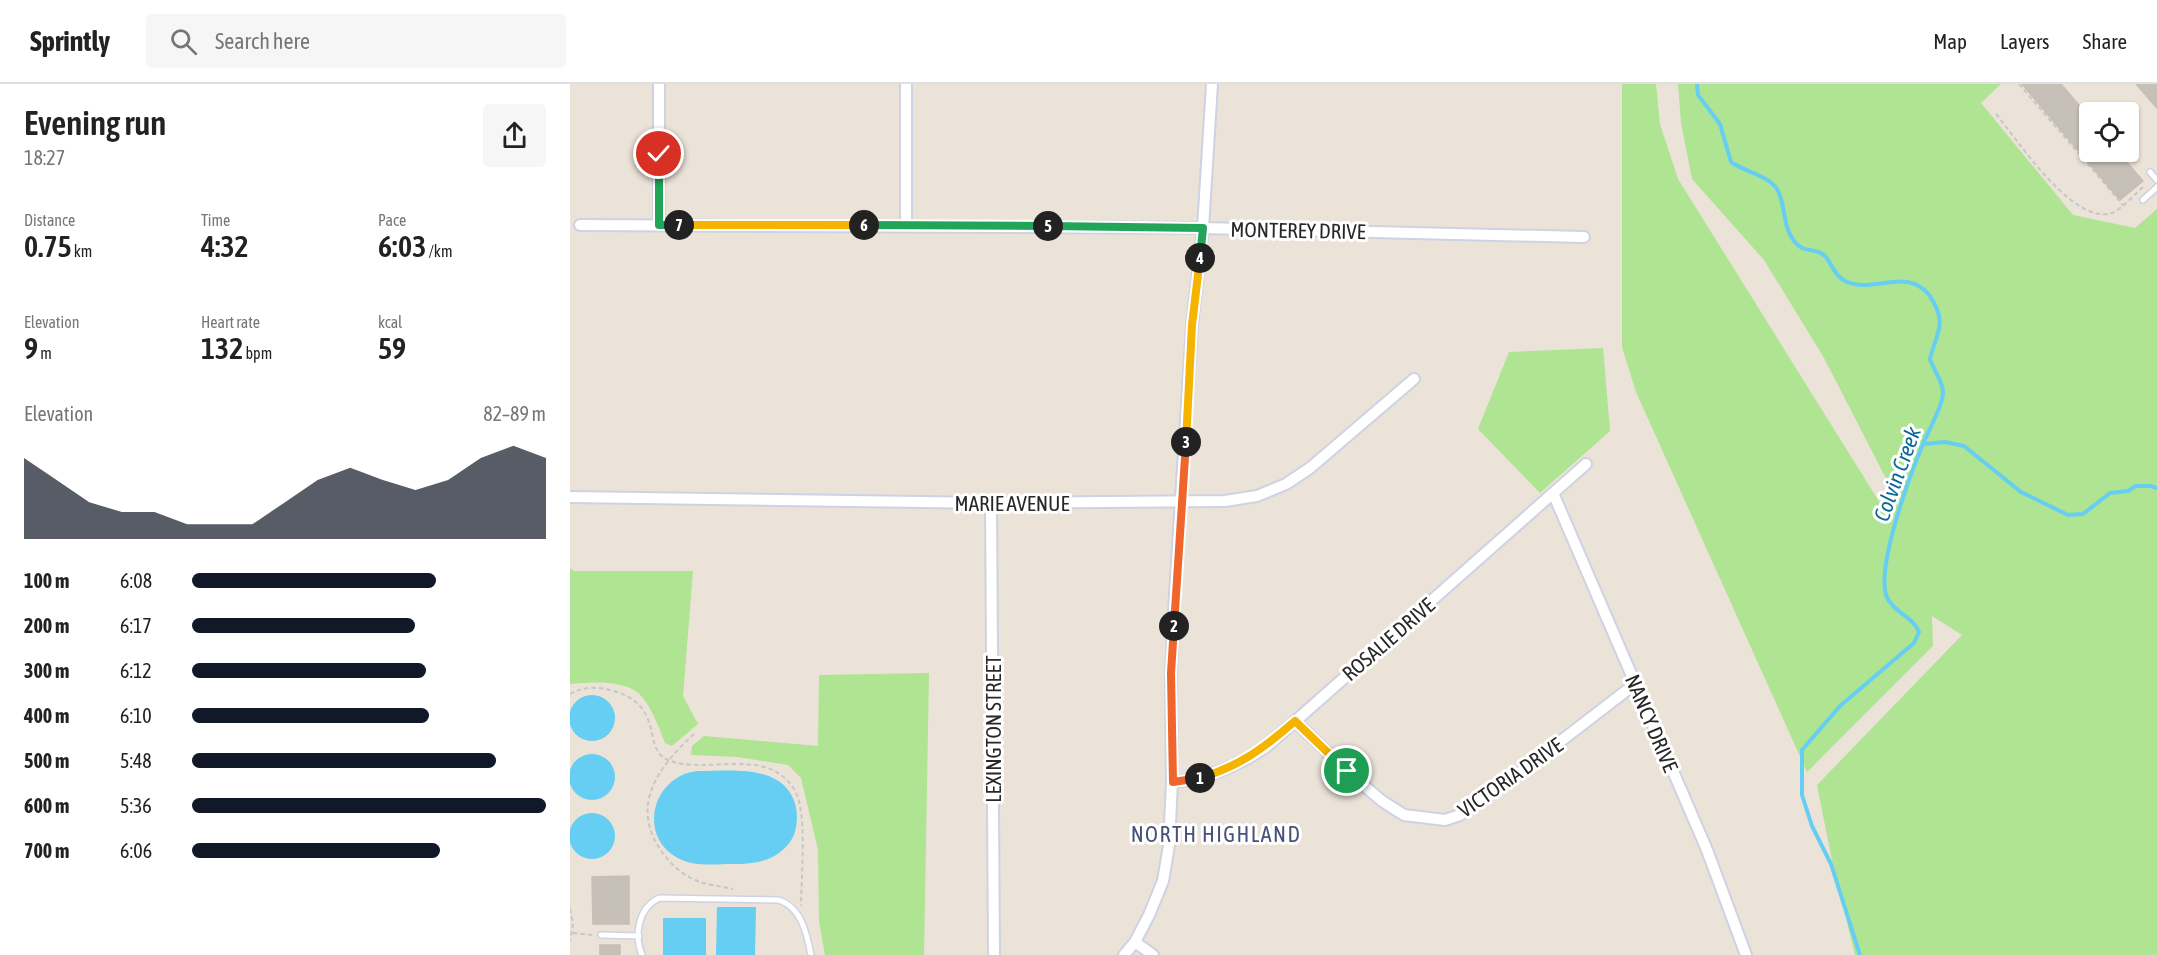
<!DOCTYPE html>
<meta charset="utf-8">
<style>
body{margin:0;font-family:"Asap Condensed",sans-serif;background:#f6f6f6;color:#222;height:100vh;display:flex;flex-direction:column;font-size:22px;white-space:nowrap}
*{box-sizing:border-box;margin:0}
p{font-size:20px;color:#767676}
.icon{flex:none;width:33px;height:33px;fill:none;stroke:currentColor;stroke-width:2;stroke-linecap:round;stroke-linejoin:round}
.map{position:relative;flex:1;overflow:hidden}
.details{display:flex;flex-direction:column;background:#fff;width:570px}
.details>*{flex:none}
.fabs{position:absolute;left:1509px;top:18px;display:grid;gap:12px}
.fabs a{display:grid;place-items:center;width:60px;height:60px;border-radius:6px;background:#fff;box-shadow:0 2px 4px #0004;font-size:30px}
.pin{position:absolute;display:grid;place-items:center;width:51px;height:51px;color:#fff;margin:-26px;border:3px solid #fff;border-radius:50%;box-shadow:0 2px 6px #0007}
.km{position:absolute;width:30px;height:30px;margin:-15px;border-radius:50%;background:#222;color:#fff;font-size:16px;line-height:30px;text-align:center}
.round{display:grid;place-items:center;flex:none;width:63px;height:63px;border-radius:6px;background:#f6f6f6}
.headline{display:flex;align-items:center;justify-content:space-between;height:102px;padding:0 24px}
h1{font-size:33px;font-weight:600;line-height:45px}
.stats{display:grid;grid-template-columns:repeat(3,1fr);gap:9px;height:102px;padding:6px 24px}
.stats div{display:grid;align-content:center}
.stats b{font-size:30px;font-weight:600}
.stats small{font-size:16px;font-weight:400}
.stats p{font-size:16px}
.chart{height:168px;padding:12px 24px}
.chart p{display:flex;justify-content:space-between}
.chart svg{width:100%;height:108px;margin-top:6px;fill:#111827;opacity:.7}
ul{padding:0 24px;list-style:none;font-size:20px}
li{display:grid;grid-template-columns:96px 72px 1fr;align-items:center;height:45px}
li i{height:15px;border-radius:8px;background:#111827}
header{display:flex;align-items:center;gap:36px;box-sizing:border-box;height:84px;padding:0 30px;background:#fff;border-bottom:2px solid #e0e0e0}
header strong{font-size:28px}
nav{display:flex;gap:33px;margin-inline-start:auto;font-size:21px}
.search{width:420px;height:54px;background:#f6f6f6;display:flex;align-items:center;gap:15px;box-sizing:border-box;padding:0 21px;border-radius:6px;color:#767676;font-size:22px}
main{display:flex;flex:1;min-height:0}
.map>svg:first-child{display:block}
.green{fill:#aee492}
.water{fill:#66cef2}
.lines{fill:none;stroke-linecap:round;stroke-linejoin:round}
.stream{stroke:#66cef2;stroke-width:4}
.building{fill:#c6c0b8;stroke:#c6bfb2;stroke-width:1.5}
.service-casing{stroke:#ced2e2;stroke-width:8}
.minor-casing{stroke:#ced2e2;stroke-width:14}
.path{stroke:#c7c7c7;stroke-width:2;stroke-dasharray:4.5 3;stroke-linecap:butt}
.service{stroke:#fff;stroke-width:5}
.minor{stroke:#fff;stroke-width:10}
.split-1-casing{stroke:#fff;stroke-width:12}
.split-2-casing{stroke:#fff;stroke-width:12}
.split-3-casing{stroke:#fff;stroke-width:12}
.split-4-casing{stroke:#fff;stroke-width:12}
.split-5-casing{stroke:#fff;stroke-width:12}
.split-6-casing{stroke:#fff;stroke-width:12}
.split-7-casing{stroke:#fff;stroke-width:12}
.split-8-casing{stroke:#fff;stroke-width:12}
.split-1{stroke:#f5b400;stroke-width:8}
.split-2{stroke:#f0652b;stroke-width:8}
.split-3{stroke:#f0652b;stroke-width:8}
.split-4{stroke:#f5b400;stroke-width:8}
.split-5{stroke:#22a559;stroke-width:8}
.split-6{stroke:#22a559;stroke-width:8}
.split-7{stroke:#f5b400;stroke-width:8}
.split-8{stroke:#22a559;stroke-width:8}
.labels{text-anchor:middle;dominant-baseline:central;stroke-width:6;stroke-linejoin:round;paint-order:stroke}
.street-label{font-size:21px;fill:#282828;stroke:#fff}
.water-label{font-size:22px;font-style:italic;fill:#08699b;stroke:#fff}
.neighbourhood-label{font-size:22px;letter-spacing:1.5px;fill:#475079;stroke:#fff}
</style>
<header>
<strong>Sprintly</strong>
<div class="search"><svg class="icon" aria-label="search" viewBox="0 0 24 24"><circle cx="10" cy="10" r="6"/><path d="M15 15l6 6"/></svg>Search here</div>
<nav><a>Map</a><a>Layers</a><a>Share</a></nav>
</header>
<main>
<section class="details">
<div class="headline"><div><h1>Evening run</h1><p>18:27</p></div><a class="round"><svg class="icon" aria-label="share" viewBox="0 0 24 24"><path d="M12 15V3M7 8l5-5 5 5M5 13v7h14v-7"/></svg></a></div>
<div class="stats">
<div><p>Distance</p><b>0.75<small> km</small></b></div>
<div><p>Time</p><b>4:32</b></div>
<div><p>Pace</p><b>6:03<small> /km</small></b></div>
</div>
<div class="stats">
<div><p>Elevation</p><b>9<small> m</small></b></div>
<div><p>Heart rate</p><b>132<small> bpm</small></b></div>
<div><p>kcal</p><b>59</b></div>
</div>
<div class="chart"><p><span>Elevation</span>82–89 m</p>
<svg viewBox="0 0 160 44" preserveAspectRatio="none"><path d="M0 44V11L10 20L20 29L30 33L40 33L50 38L60 38L70 38L80 29L90 20L100 15L110 20L120 24L130 20L140 11L150 6L160 11V44z"/></svg>
</div>
<ul>
<li><b>100 m</b>6:08<i style="width:69%"></i></li>
<li><b>200 m</b>6:17<i style="width:63%"></i></li>
<li><b>300 m</b>6:12<i style="width:66%"></i></li>
<li><b>400 m</b>6:10<i style="width:67%"></i></li>
<li><b>500 m</b>5:48<i style="width:86%"></i></li>
<li><b>600 m</b>5:36<i style="width:100%"></i></li>
<li><b>700 m</b>6:06<i style="width:70%"></i></li>
</ul>
</section>
<div class="map">
<svg width="1587" height="871" viewBox="0 0 1587 871">
<rect width="100%" height="100%" fill="#ebe3d8"/>
<!-- green -->
<path class="green" d="M1052 0H1086L1090 40 1108 95 1310 419 1323 408 1254 274 1194 176 1122 95 1111 39 1108 0H1431L1411 19 1503 131 1565 144 1587 125V871H1285L1263 781 1247 701 1392 551 1362 532 1363 562 1237 688 1066 308 1052 263Z
M1033 264 1040 347 970 409 908 345 939 268Z
M0 484 4 487H123L113 612 128 640 102 662 95 659C89 644 83 626 72 613 58 595 20 598 0 600Z
M359 589 354 871H255L249 837 248 766 231 694 218 681 168 673 121 671 122 662 134 652 248 662 249 591Z"/>
<!-- water -->
<path class="water" d="M-1 634a23 23 0 1 1 46 0a23 23 0 1 1-46 0Z
M-1 693a23 23 0 1 1 46 0a23 23 0 1 1-46 0Z
M128 687C161 687 216 679 226 723 228 734 227 748 220 758 206 777 186 780 164 780 146 780 125 783 110 775 66 754 82 691 128 687Z
M-1 752a23 23 0 1 1 46 0a23 23 0 1 1-46 0Z
M147 823H186L185 871H146Z
M93 834H136V871H93Z"/>
<g class="lines">
<!-- stream -->
<path class="stream" d="M1127 0 1128 11 1150 40 1161 78C1175 88 1199 92 1207 105 1216 120 1212 142 1224 157 1233 170 1246 163 1255 172 1262 180 1264 191 1275 197 1303 211 1337 182 1359 211 1379 239 1366 249 1360 275 1364 287 1373 297 1373 309 1373 322 1358 347 1353 360 1340 391 1307 480 1316 511 1322 528 1343 532 1349 548L1344 559 1270 622 1232 666V711L1242 742 1261 780 1290 871
M1353 360 1375 358 1394 362 1451 408 1498 431 1513 430 1540 409 1558 407 1566 402H1581L1587 404"/>
</g>
<!-- building -->
<path class="building" d="M1452 0H1491L1520 34V68H1548L1573 97 1550 116Z
M1566 0H1587V24Z
M59 792V840H23L22 793Z
M30 861H50V871H30Z"/>
<g class="lines">
<defs>
<path id="service" d="M1580 88 1587 96
M1573 116 1587 103
M31 851 69 852
M72 871C64 851 68 824 89 814L208 816C231 822 237 850 241 871"/>
<path id="minor" d="M89 0V141
M336 0V141
M10 141 633 144 1014 153
M983 409 1137 766 1176 871
M0 413 421 419 655 417 687 412 716 400 740 384 844 295
M421 419 424 871
M725 637 777 687 812 717 834 731 875 736 890 731 935 700 1065 600
M602 698C637 696 667 682 696 663L1016 380
M565 858 583 871
M554 871 565 858 579 831 593 797 599 761 602 698 601 589 605 510 622 241 633 144 642 0"/>
</defs>
<!-- service casing -->
<use href="#service" class="service-casing"/>
<!-- minor casing -->
<use href="#minor" class="minor-casing"/>
<!-- path -->
<path class="path" d="M1449 0 1553 121
M1426 30C1447 55 1503 142 1542 129 1553 124 1565 110 1574 102
M0 610C12 603 26 602 40 606 96 620 72 663 96 675 134 693 195 660 224 705 238 726 231 795 231 822
M124 650C88 683 59 722 92 768 100 779 110 789 123 795 135 801 150 802 163 805
M0 825 3 841 0 857
M3 849 22 851"/>
<!-- service -->
<use href="#service" class="service"/>
<!-- minor -->
<use href="#minor" class="minor"/>
</g>
<g class="lines">
<defs>
<path id="split-1" d="M630 694C670 682 694 664 725 637L777 687"/>
<path id="split-2" d="M604 542 601 589 603 698 630 694"/>
<path id="split-3" d="M604 542 616 358"/>
<path id="split-4" d="M616 358 622 241 630 174"/>
<path id="split-5" d="M478 142 633 144 630 174"/>
<path id="split-6" d="M294 141 478 142"/>
<path id="split-7" d="M109 141H294"/>
<path id="split-8" d="M89 70V141H109"/>
</defs>
<!-- split-1 casing -->
<use href="#split-1" class="split-1-casing"/>
<!-- split-2 casing -->
<use href="#split-2" class="split-2-casing"/>
<!-- split-3 casing -->
<use href="#split-3" class="split-3-casing"/>
<!-- split-4 casing -->
<use href="#split-4" class="split-4-casing"/>
<!-- split-5 casing -->
<use href="#split-5" class="split-5-casing"/>
<!-- split-6 casing -->
<use href="#split-6" class="split-6-casing"/>
<!-- split-7 casing -->
<use href="#split-7" class="split-7-casing"/>
<!-- split-8 casing -->
<use href="#split-8" class="split-8-casing"/>
<!-- split-1 -->
<use href="#split-1" class="split-1"/>
<!-- split-2 -->
<use href="#split-2" class="split-2"/>
<!-- split-3 -->
<use href="#split-3" class="split-3"/>
<!-- split-4 -->
<use href="#split-4" class="split-4"/>
<!-- split-5 -->
<use href="#split-5" class="split-5"/>
<!-- split-6 -->
<use href="#split-6" class="split-6"/>
<!-- split-7 -->
<use href="#split-7" class="split-7"/>
<!-- split-8 -->
<use href="#split-8" class="split-8"/>
</g>
<g class="labels">
<!-- street labels -->
<g class="street-label">
<text transform="translate(728 146) rotate(1)">MONTEREY DRIVE</text>
<text x="442" y="419">MARIE AVENUE</text>
<text transform="translate(818 555) rotate(-41)">ROSALIE DRIVE</text>
<text transform="translate(1082 639) rotate(67)">NANCY DRIVE</text>
<text transform="translate(423 645) rotate(-90)">LEXINGTON STREET</text>
<text transform="translate(940 693) rotate(-35)">VICTORIA DRIVE</text>
</g>
<!-- water labels -->
<g class="water-label">
<text transform="translate(1327 390) rotate(-70)">Colvin Creek</text>
</g>
<!-- neighbourhood labels -->
<g class="neighbourhood-label">
<text x="646" y="750">NORTH HIGHLAND</text>
</g>
</g>
</svg>
<div class="fabs">
<a><svg class="icon" aria-label="locate" viewBox="0 0 24 24"><circle cx="12" cy="12" r="6"/><path d="M12 2v4M12 18v4M2 12h4M18 12h4"/></svg></a>
</div>
<div class="pin" style="left:777px;top:687px;background:#1e9e55"><svg class="icon" aria-label="arrive" viewBox="0 0 24 24"><path d="M6 21V4h12l-3 4 3 4H6"/></svg></div>
<div class="pin" style="left:89px;top:70px;background:#d93025"><svg class="icon" aria-label="check" viewBox="0 0 24 24"><path d="M5 12l5 5 9-10"/></svg></div>
<b class="km" style="left:630px;top:694px">1</b>
<b class="km" style="left:604px;top:542px">2</b>
<b class="km" style="left:616px;top:358px">3</b>
<b class="km" style="left:630px;top:174px">4</b>
<b class="km" style="left:478px;top:142px">5</b>
<b class="km" style="left:294px;top:141px">6</b>
<b class="km" style="left:109px;top:141px">7</b>
</div>
</main>
